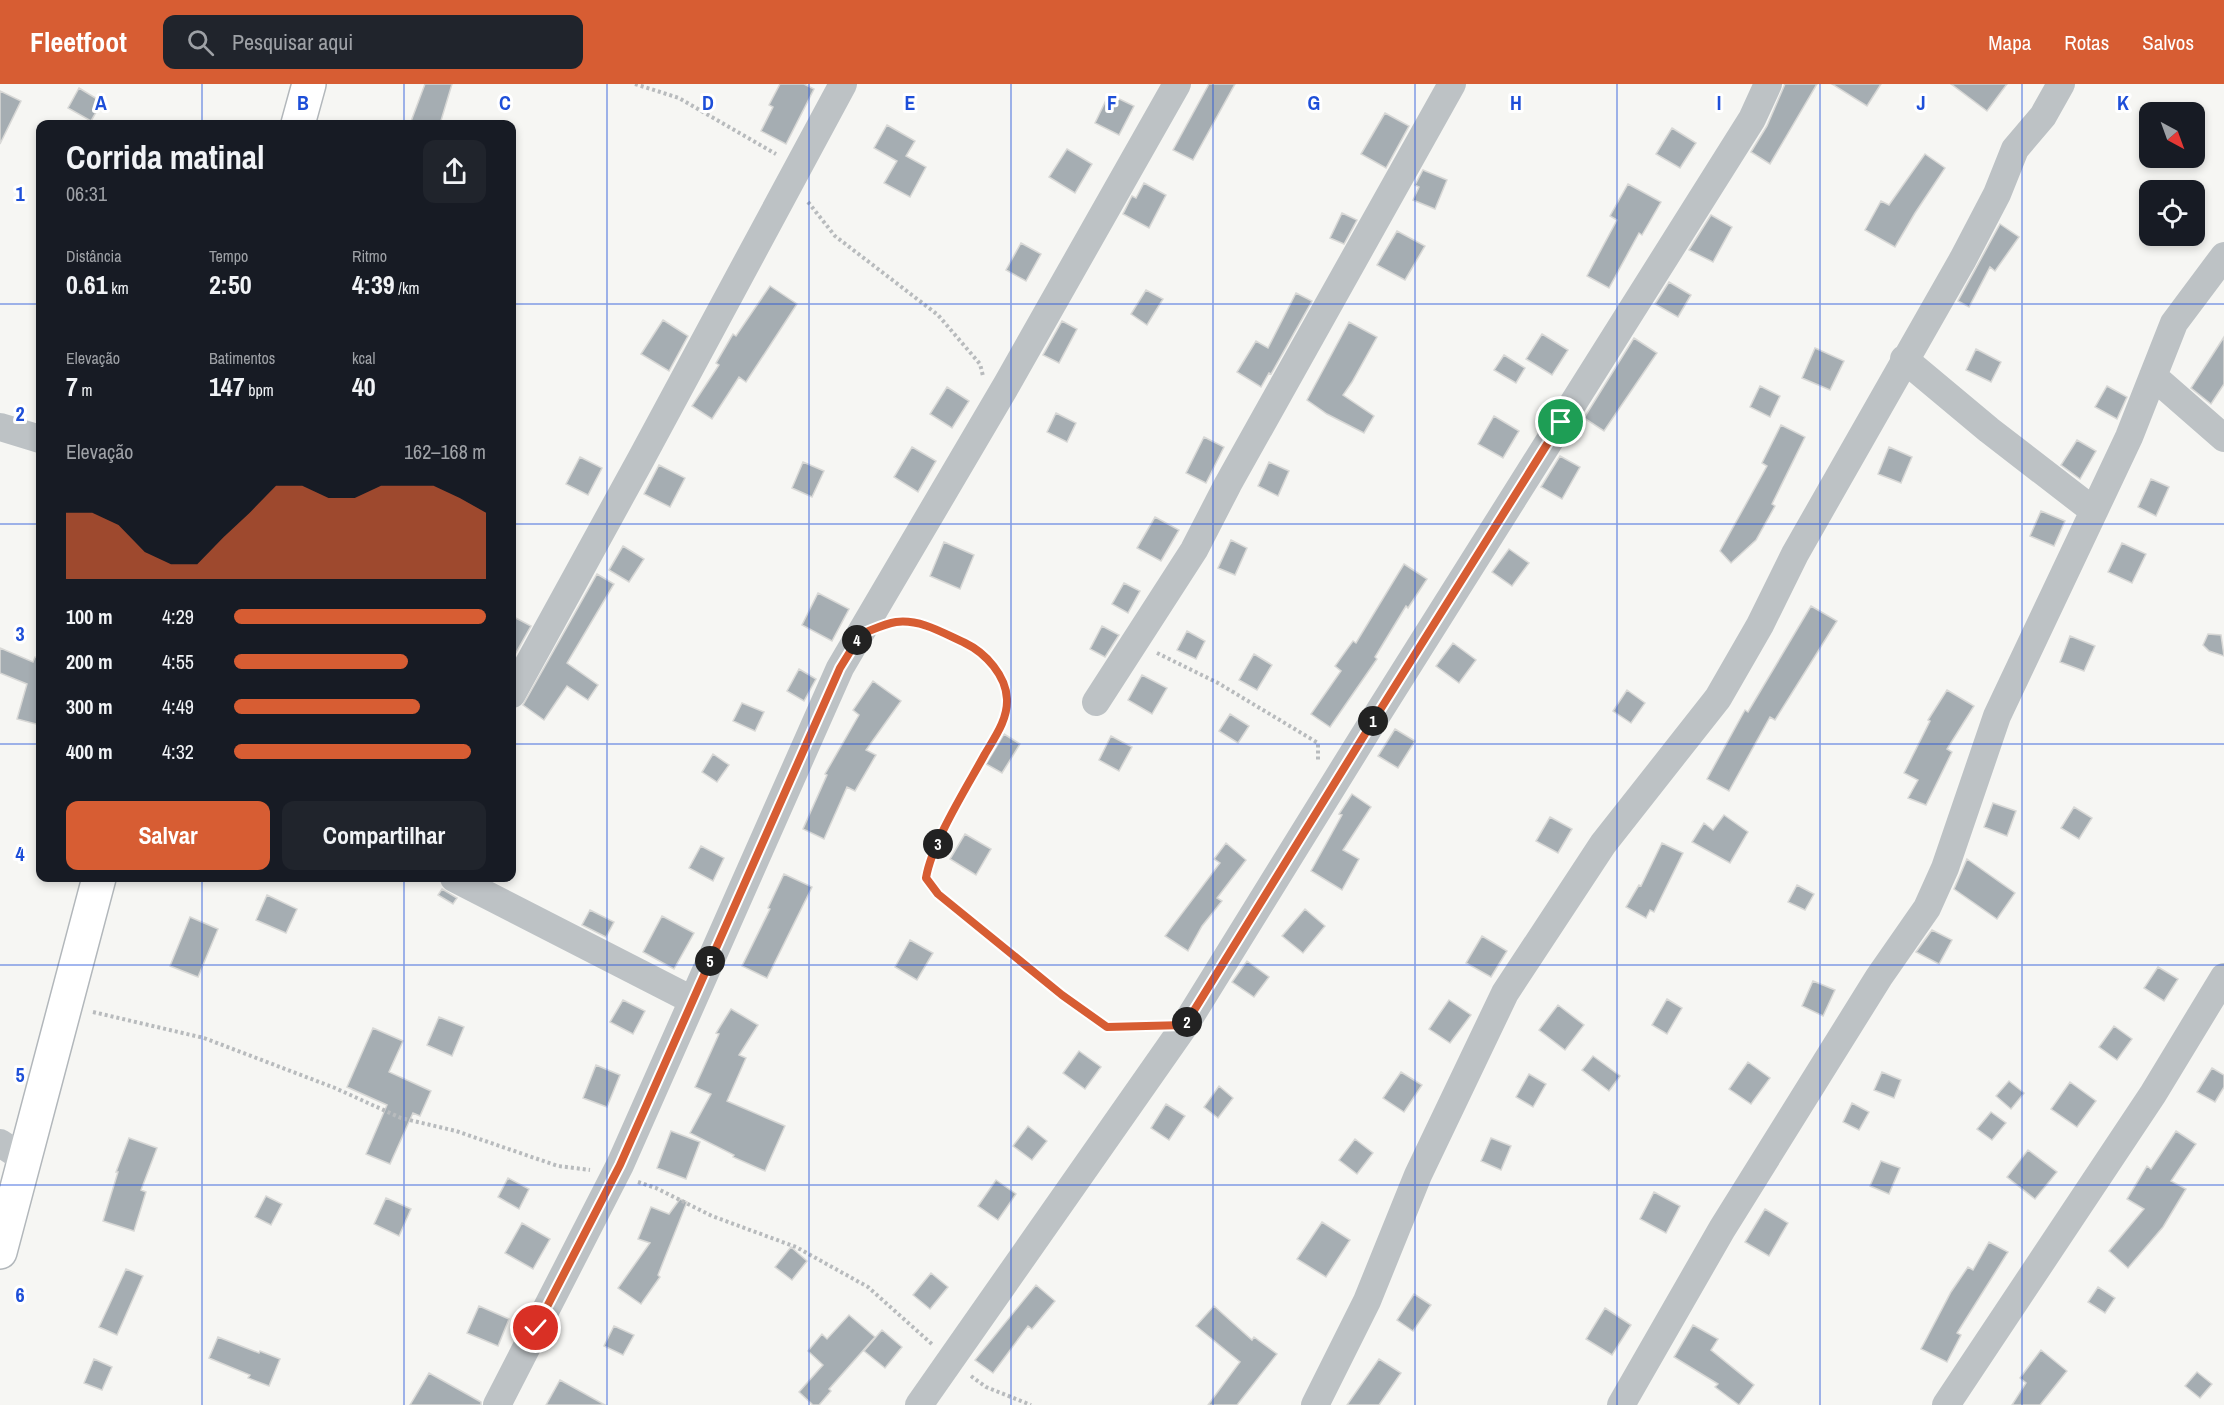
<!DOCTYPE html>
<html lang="pt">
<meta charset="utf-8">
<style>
body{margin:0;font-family:"Archivo Narrow",sans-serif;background:#20242c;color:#f1f3f6;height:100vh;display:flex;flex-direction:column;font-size:22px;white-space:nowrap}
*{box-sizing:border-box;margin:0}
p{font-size:20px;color:#9ea1a6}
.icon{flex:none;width:33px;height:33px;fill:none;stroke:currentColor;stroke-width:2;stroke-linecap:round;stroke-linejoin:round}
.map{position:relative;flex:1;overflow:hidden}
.side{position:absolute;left:36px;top:36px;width:480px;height:762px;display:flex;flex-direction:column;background:#171b24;border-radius:12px;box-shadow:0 3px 9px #0003}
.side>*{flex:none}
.needle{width:39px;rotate:139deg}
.tools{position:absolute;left:2139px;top:18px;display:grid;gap:12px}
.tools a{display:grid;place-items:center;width:66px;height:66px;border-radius:12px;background:#171b24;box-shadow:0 3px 9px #0003;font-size:30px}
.pin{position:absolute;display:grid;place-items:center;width:51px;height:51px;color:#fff;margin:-26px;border:3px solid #fff;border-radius:50%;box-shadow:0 2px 6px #0007}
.km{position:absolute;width:30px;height:30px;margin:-15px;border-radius:50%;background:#222;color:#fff;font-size:16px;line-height:30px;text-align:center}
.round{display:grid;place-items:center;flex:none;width:63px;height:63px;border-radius:12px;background:#20242c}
.summary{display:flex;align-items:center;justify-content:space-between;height:102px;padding:0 30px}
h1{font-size:33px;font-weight:700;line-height:45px}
.metrics{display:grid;grid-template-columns:repeat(3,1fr);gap:9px;height:102px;padding:6px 30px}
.metrics div{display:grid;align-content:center}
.metrics b{font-size:26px;font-weight:700}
.metrics small{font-size:16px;font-weight:400}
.metrics p{font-size:16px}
.chart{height:168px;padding:12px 30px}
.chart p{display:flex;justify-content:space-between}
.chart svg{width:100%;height:108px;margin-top:6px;fill:#d75d33;opacity:.7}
.primary-button{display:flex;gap:12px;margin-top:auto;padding:12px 30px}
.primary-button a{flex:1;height:69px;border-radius:12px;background:#d75d33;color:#fff;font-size:24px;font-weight:700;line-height:69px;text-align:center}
.primary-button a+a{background:#20242c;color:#f1f3f6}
ul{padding:0 30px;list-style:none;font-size:20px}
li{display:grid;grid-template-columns:96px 72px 1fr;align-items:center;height:45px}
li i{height:15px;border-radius:8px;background:#d75d33}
header{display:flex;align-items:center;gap:36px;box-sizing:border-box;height:84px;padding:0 30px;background:#d75d33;color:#fff}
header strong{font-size:28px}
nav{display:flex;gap:33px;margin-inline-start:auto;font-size:21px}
.search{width:420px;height:54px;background:#20242c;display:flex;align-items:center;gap:15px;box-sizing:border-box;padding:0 21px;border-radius:12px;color:#9ea1a6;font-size:22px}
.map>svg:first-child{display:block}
.building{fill:#a5adb2;stroke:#d8d8d6;stroke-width:1.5}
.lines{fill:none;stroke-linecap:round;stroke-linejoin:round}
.secondary-casing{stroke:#b2b7bb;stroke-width:36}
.path{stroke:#b8bbbd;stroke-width:4;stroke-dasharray:3 3;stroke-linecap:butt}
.minor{stroke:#bdc2c5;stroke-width:28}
.secondary{stroke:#fff;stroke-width:33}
.route-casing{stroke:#fff;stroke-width:12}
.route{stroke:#d75d33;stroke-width:8}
.grid{fill:none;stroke:#1d4ed8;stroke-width:1.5;stroke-opacity:0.55}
.grid-label{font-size:20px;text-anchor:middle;font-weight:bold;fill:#1d4ed8;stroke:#fff;stroke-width:6;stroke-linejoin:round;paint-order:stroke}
</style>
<header>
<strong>Fleetfoot</strong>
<div class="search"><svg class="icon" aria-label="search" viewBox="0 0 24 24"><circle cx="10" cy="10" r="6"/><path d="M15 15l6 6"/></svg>Pesquisar aqui</div>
<nav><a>Mapa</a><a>Rotas</a><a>Salvos</a></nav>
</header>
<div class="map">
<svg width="2224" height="1321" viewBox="0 0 2224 1321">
<rect width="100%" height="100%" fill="#f6f6f3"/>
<!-- building -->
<path class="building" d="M425 0H452L440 40H410Z
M780 0H804L814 5 786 60 761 47 773 23 769 21Z
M1209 0H1235L1193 76 1173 66Z
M1785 0H1817L1770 80 1751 68 1767 42Z
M1832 0H1881L1867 22Z
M1951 0H2007L1987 27Z
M79 4 102 18 91 37 68 24Z
M0 7 21 17 0 60Z
M1109 10 1134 22 1119 51 1095 39Z
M1385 29 1409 42 1386 84 1361 70Z
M887 41 915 57 906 72 926 83 910 113 884 99 897 77 874 64Z
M1672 44 1696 59 1680 84 1656 70Z
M1067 65 1092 80 1075 109 1049 93Z
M1925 70 1945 84 1915 129 1895 163 1865 146 1881 117 1889 121Z
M1423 86 1447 96 1435 125 1413 116 1419 103 1415 101Z
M1144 99 1166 111 1149 144 1123 130 1132 112 1136 114Z
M1628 100 1661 118 1642 151 1639 149 1609 204 1587 192 1617 136 1610 132Z
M1342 129 1357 136 1344 160 1330 154Z
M1711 131 1732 143 1713 178 1689 166Z
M2000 140 2019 153 1995 187 1990 183 1969 223 1958 217Z
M1397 147 1425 162 1405 196 1377 181Z
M1021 159 1041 170 1026 197 1006 186Z
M1669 198 1691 211 1678 233 1655 220Z
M770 202 797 220 746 298 739 293 712 335 692 322 719 281 716 279 733 250 736 252Z
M1146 206 1163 215 1147 241 1131 230Z
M1296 209 1312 217 1271 290 1269 289 1261 303 1237 288 1256 257 1268 264Z
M663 236 688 252 669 287 641 270Z
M1062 237 1077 245 1059 279 1043 271Z
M1349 238 1377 253 1352 298 1343 311 1374 332 1364 349 1327 330 1307 316Z
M1542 250 1568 266 1552 291 1526 275Z
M2224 253V300L2211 320 2191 304Z
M1634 254 1657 269 1604 347 1584 334Z
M1815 264 1844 277 1830 306 1802 294Z
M1976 265 2001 278 1991 298 1966 286Z
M1504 271 1525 284 1516 299 1494 286Z
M1760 302 1780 312 1770 333 1750 323Z
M2107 302 2127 313 2117 335 2095 323Z
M947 303 969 317 952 344 930 330Z
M1056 329 1076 339 1067 358 1047 348Z
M1494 332 1519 347 1503 374 1478 360Z
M1781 341 1805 353 1772 420 1775 422 1756 456 1731 479 1720 467 1767 382 1762 379Z
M1204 353 1224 363 1206 399 1186 389Z
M2077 356 2096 367 2080 395 2061 381Z
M912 363 936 377 918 408 894 393Z
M1889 363 1912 373 1901 399 1878 390Z
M1560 372 1580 383 1562 415 1541 403Z
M580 373 602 384 588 411 566 400Z
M803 378 824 387 812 413 792 404Z
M1269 378 1289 387 1278 412 1258 402Z
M659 381 685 394 670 423 644 410Z
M2151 395 2169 403 2156 432 2138 423Z
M2041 427 2065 437 2054 462 2030 452Z
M1155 433 1179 446 1161 477 1137 464Z
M1231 456 1247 464 1235 491 1218 484Z
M944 458 974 471 960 505 930 492Z
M2122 459 2146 470 2132 499 2108 488Z
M623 462 644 475 629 498 609 486Z
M1509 465 1529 479 1512 502 1492 488Z
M1404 480 1427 495 1408 524 1406 522 1375 573 1377 575 1330 643 1311 630 1341 587 1335 582 1353 557 1356 559Z
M597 490 614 500 567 579 598 601 588 616 567 602 544 636 523 621Z
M1124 499 1140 507 1128 529 1112 520Z
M818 509 849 525 832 557 802 541Z
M1811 522 1837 537 1775 636 1770 633 1729 707 1707 695 1745 626 1748 628Z
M512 532 531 542 514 572 512 571Z
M1102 542 1119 551 1105 573 1090 565Z
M1187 547 1205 557 1196 575 1177 566Z
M2208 550 2221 551 2224 572 2209 567 2203 561Z
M2070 552 2095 562 2084 587 2060 578Z
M1453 559 1476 576 1459 599 1436 582Z
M0 564 33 578 35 573 40 574V641L17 635 27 600 0 589Z
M1254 570 1272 581 1257 606 1239 596Z
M799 585 816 595 804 617 787 607Z
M1142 591 1167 604 1152 630 1128 616Z
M873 597 901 617 866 666 876 671 855 707 847 703 824 755 803 745 827 691 825 690 859 631 853 626Z
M1627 606 1645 619 1631 639 1613 627Z
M1947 606 1974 622 1947 665 1952 668 1926 721 1908 714 1918 696 1904 689 1930 637 1928 636Z
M742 619 764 628 755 647 733 637Z
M1230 630 1249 642 1238 659 1219 647Z
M1395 645 1415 657 1398 684 1378 672Z
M1004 650 1020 660 1002 689 986 680Z
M1111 652 1132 663 1119 687 1099 676Z
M713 670 729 681 717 698 702 688Z
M1352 710 1371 723 1343 766 1359 775 1342 806 1311 787 1342 731 1339 730Z
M1993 719 2016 727 2007 752 1984 743Z
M2074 723 2092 734 2079 755 2061 744Z
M1724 731 1748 748 1730 779 1692 758 1704 739 1713 746Z
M1550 733 1572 745 1558 769 1536 757Z
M965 750 991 765 976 791 950 775Z
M1226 759 1246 776 1217 814 1222 817 1202 842 1188 867 1165 852 1220 779 1214 775Z
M1662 759 1683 769 1654 828 1650 826 1646 834 1626 823 1639 801 1641 802Z
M701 762 724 774 713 797 689 784Z
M1967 775 2015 809 1997 835 1954 805Z
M784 790 812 803 767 894 742 882 770 825 768 824Z
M1797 801 1814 810 1805 826 1788 818Z
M442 805 457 814 453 820 438 811Z
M267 811 297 825 286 849 256 836Z
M1305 825 1325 842 1303 869 1282 852Z
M590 826 614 838 606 853 582 841Z
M662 832 694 849 674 885 643 868Z
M190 833 218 845 198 893 170 882Z
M1932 846 1952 856 1939 880 1916 868Z
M1482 852 1507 867 1491 893 1466 879Z
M910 856 933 869 917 896 895 883Z
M1247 877 1269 893 1254 913 1232 898Z
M2158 883 2178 895 2164 917 2144 904Z
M1813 897 1835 906 1823 932 1802 922Z
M1667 915 1682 924 1667 950 1652 941Z
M623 916 645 927 633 950 610 938Z
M1449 916 1471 931 1450 959 1429 945Z
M1558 921 1584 941 1565 966 1539 946Z
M731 925 758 941 739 971 746 974 727 1017 785 1042 765 1087 733 1073 734 1071 690 1049 711 1010 695 1003 719 950 716 949Z
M439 933 464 943 452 972 427 961Z
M2114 942 2132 955 2117 976 2099 963Z
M373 944 403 957 389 988 431 1007 420 1032 413 1029 390 1080 366 1070 387 1021 347 1003Z
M1079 967 1101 983 1085 1005 1063 989Z
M1593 972 1620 992 1609 1007 1582 986Z
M1748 978 1770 994 1751 1020 1729 1005Z
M596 981 620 991 607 1023 583 1014Z
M2212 984 2224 991V1003L2215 1018 2197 1008Z
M1401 988 1422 1001 1404 1028 1383 1014Z
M1882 988 1901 996 1894 1014 1874 1006Z
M1529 990 1546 1000 1533 1023 1516 1013Z
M2009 997 2024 1009 2011 1025 1996 1012Z
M2070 998 2096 1017 2077 1043 2051 1025Z
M1219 1002 1233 1014 1218 1034 1204 1023Z
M1852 1019 1869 1028 1859 1046 1843 1038Z
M1166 1020 1185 1032 1169 1056 1151 1044Z
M1991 1028 2006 1039 1992 1056 1977 1045Z
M1028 1042 1047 1057 1032 1076 1013 1062Z
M671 1047 700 1058 686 1095 657 1084Z
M2176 1047 2196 1060 2171 1097 2186 1105 2163 1143 2128 1184 2109 1167 2144 1125 2127 1115 2147 1082 2151 1085Z
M129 1054 157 1064 141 1106 146 1108 134 1147 103 1137 118 1088H116Z
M1491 1054 1511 1062 1501 1086 1481 1077Z
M1355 1055 1373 1069 1357 1090 1339 1076Z
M2028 1066 2057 1088 2035 1115 2007 1093Z
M1881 1077 1900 1084 1889 1110 1870 1102Z
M508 1094 529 1105 519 1125 498 1113Z
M996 1096 1016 1110 998 1136 978 1122Z
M1654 1108 1680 1122 1666 1149 1640 1135Z
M266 1112 282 1120 271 1141 255 1133Z
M386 1114 411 1125 399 1152 374 1140Z
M680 1115 687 1118 658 1191 660 1193 641 1220 618 1204 650 1159 638 1155 651 1123 669 1130Z
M1765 1125 1788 1139 1769 1172 1745 1158Z
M1322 1138 1350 1156 1326 1193 1297 1175Z
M522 1139 550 1155 533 1185 505 1169Z
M1989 1158 2008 1168 1957 1249 1961 1251 1947 1278 1921 1265 1951 1208 1968 1183 1973 1186Z
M791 1163 807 1177 792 1196 775 1183Z
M126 1185 143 1192 117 1251 99 1243Z
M931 1189 948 1203 930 1225 913 1211Z
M1036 1201 1055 1217 1032 1245 1028 1242 993 1289 975 1276Z
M2098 1203 2115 1214 2105 1229 2088 1218Z
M1414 1210 1431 1221 1413 1247 1397 1236Z
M479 1222 509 1235 498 1262 467 1249Z
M1214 1222 1252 1256 1254 1253 1277 1270 1237 1321H1208L1240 1278 1196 1242Z
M1605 1224 1631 1241 1612 1271 1586 1255Z
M849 1231 875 1253 829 1305 831 1307 819 1321H813L799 1308 823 1281 808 1267 822 1250 827 1255Z
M1693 1241 1718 1255 1711 1266 1754 1301 1739 1321 1715 1303 1718 1300 1674 1273Z
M614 1242 634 1251 623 1271 604 1262Z
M882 1246 902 1263 885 1284 864 1267Z
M218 1253 259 1269 260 1267 280 1275 269 1302 248 1294 250 1291 209 1274Z
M2041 1266 2067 1287 2040 1321H2012L2026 1299 2020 1294Z
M94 1275 112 1283 102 1306 84 1299Z
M1379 1275 1401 1289 1379 1321H1347Z
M2197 1288 2212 1300 2200 1314 2185 1302Z
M429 1289 481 1318V1321H410Z
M560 1296 605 1321H546Z"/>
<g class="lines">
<defs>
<path id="secondary" d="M298 40 309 0
M0 1168 99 794"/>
</defs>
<!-- secondary casing -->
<use href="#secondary" class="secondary-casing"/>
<!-- path -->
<path class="path" d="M635 0 679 14 776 70
M808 118 835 152 938 231 980 280 983 292
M896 538 922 539 971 562 992 580 1005 599 1007 617 1003 639 954 727 928 783 926 794 938 810 1062 911 1107 943 1155 941
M1157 569 1218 599 1318 659V677
M93 928 204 954 335 1004 401 1034 456 1047 558 1082 590 1086
M638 1098 656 1104 712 1132 796 1163 868 1203 933 1261
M971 1292 986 1303 1031 1321"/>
<!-- minor -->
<path class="minor" d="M1904 275 1989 346 2094 427
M2153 292 2224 354
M0 343 40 355
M512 610 641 375 843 0
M1096 618 1194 466 1228 400 1452 0
M454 794 692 916
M0 1059 26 1076
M497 1321 620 1081 840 584 1007 300 1177 0
M919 1321 1185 941 1370 642 1752 35 1768 0
M1315 1321 1367 1217 1418 1091 1505 909 1603 760 1718 614 1760 541 1795 470 1963 175 1997 110 2015 65 2043 32 2061 0
M1621 1321 1722 1145 1879 893 1927 824 1945 784 1997 632 2129 353 2174 239 2224 172
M1946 1321 2153 1010 2224 893"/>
<!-- secondary -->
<use href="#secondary" class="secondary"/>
</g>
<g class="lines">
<defs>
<path id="route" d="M536 1244 620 1081 840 584 861 550C872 546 884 540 896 538 921 535 943 549 965 559 986 569 1006 592 1007 615 1008 635 995 653 985 670 967 703 932 758 926 794L938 810 1062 911 1107 943 1185 941 1370 642 1561 338"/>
</defs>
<!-- route casing -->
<use href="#route" class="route-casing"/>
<!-- route -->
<use href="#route" class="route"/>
</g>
<!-- grid -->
<path class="grid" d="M202 0V40M404 0V40M607 0V1321M809 0V1321M1011 0V1321M1213 0V1321M1415 0V1321M1617 0V1321M1820 0V1321M2022 0V1321M0 220H40M512 220H2224M0 440H40M512 440H2224M0 660H40M512 660H2224M202 794V1321M404 794V1321M0 881H2224M0 1101H2224"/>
<g class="grid-label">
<text x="101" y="26">A</text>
<text x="303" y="26">B</text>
<text x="505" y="26">C</text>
<text x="708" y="26">D</text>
<text x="910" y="26">E</text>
<text x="1112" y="26">F</text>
<text x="1314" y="26">G</text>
<text x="1516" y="26">H</text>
<text x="1719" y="26">I</text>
<text x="1921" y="26">J</text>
<text x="2123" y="26">K</text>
<text x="20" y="117">1</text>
<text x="20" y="337">2</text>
<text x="20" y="557">3</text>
<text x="20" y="777">4</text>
<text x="20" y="998">5</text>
<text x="20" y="1218">6</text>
</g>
</svg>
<div class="tools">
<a><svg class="needle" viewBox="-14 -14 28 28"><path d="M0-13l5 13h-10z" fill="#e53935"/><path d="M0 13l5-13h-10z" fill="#9ea1a6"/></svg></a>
<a><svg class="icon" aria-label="locate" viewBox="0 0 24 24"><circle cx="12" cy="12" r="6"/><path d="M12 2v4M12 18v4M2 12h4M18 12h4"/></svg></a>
</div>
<div class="pin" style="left:1561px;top:338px;background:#1e9e55"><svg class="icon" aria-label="arrive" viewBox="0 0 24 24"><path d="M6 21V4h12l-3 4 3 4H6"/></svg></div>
<div class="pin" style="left:536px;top:1244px;background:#d93025"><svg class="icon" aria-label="check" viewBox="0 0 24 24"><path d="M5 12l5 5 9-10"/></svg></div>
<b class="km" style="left:1373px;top:637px">1</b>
<b class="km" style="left:1187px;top:938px">2</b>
<b class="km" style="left:938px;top:760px">3</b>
<b class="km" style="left:857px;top:556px">4</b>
<b class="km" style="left:710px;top:877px">5</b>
<section class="side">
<div class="summary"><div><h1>Corrida matinal</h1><p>06:31</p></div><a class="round"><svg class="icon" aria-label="share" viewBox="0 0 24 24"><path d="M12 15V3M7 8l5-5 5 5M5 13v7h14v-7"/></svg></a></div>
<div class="metrics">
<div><p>Distância</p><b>0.61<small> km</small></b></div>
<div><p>Tempo</p><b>2:50</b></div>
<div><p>Ritmo</p><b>4:39<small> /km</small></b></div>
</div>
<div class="metrics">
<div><p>Elevação</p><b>7<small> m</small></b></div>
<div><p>Batimentos</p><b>147<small> bpm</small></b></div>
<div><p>kcal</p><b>40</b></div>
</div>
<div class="chart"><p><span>Elevação</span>162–168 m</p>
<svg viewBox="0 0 160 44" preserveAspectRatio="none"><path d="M0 44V17L10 17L20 22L30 33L40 38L50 38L60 27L70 17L80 6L90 6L100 11L110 11L120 6L130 6L140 6L150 11L160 17V44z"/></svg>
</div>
<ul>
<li><b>100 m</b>4:29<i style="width:100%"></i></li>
<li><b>200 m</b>4:55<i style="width:69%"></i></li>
<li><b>300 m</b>4:49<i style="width:74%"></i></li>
<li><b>400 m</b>4:32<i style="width:94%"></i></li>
</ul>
<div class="primary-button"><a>Salvar</a><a>Compartilhar</a></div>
</section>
</div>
